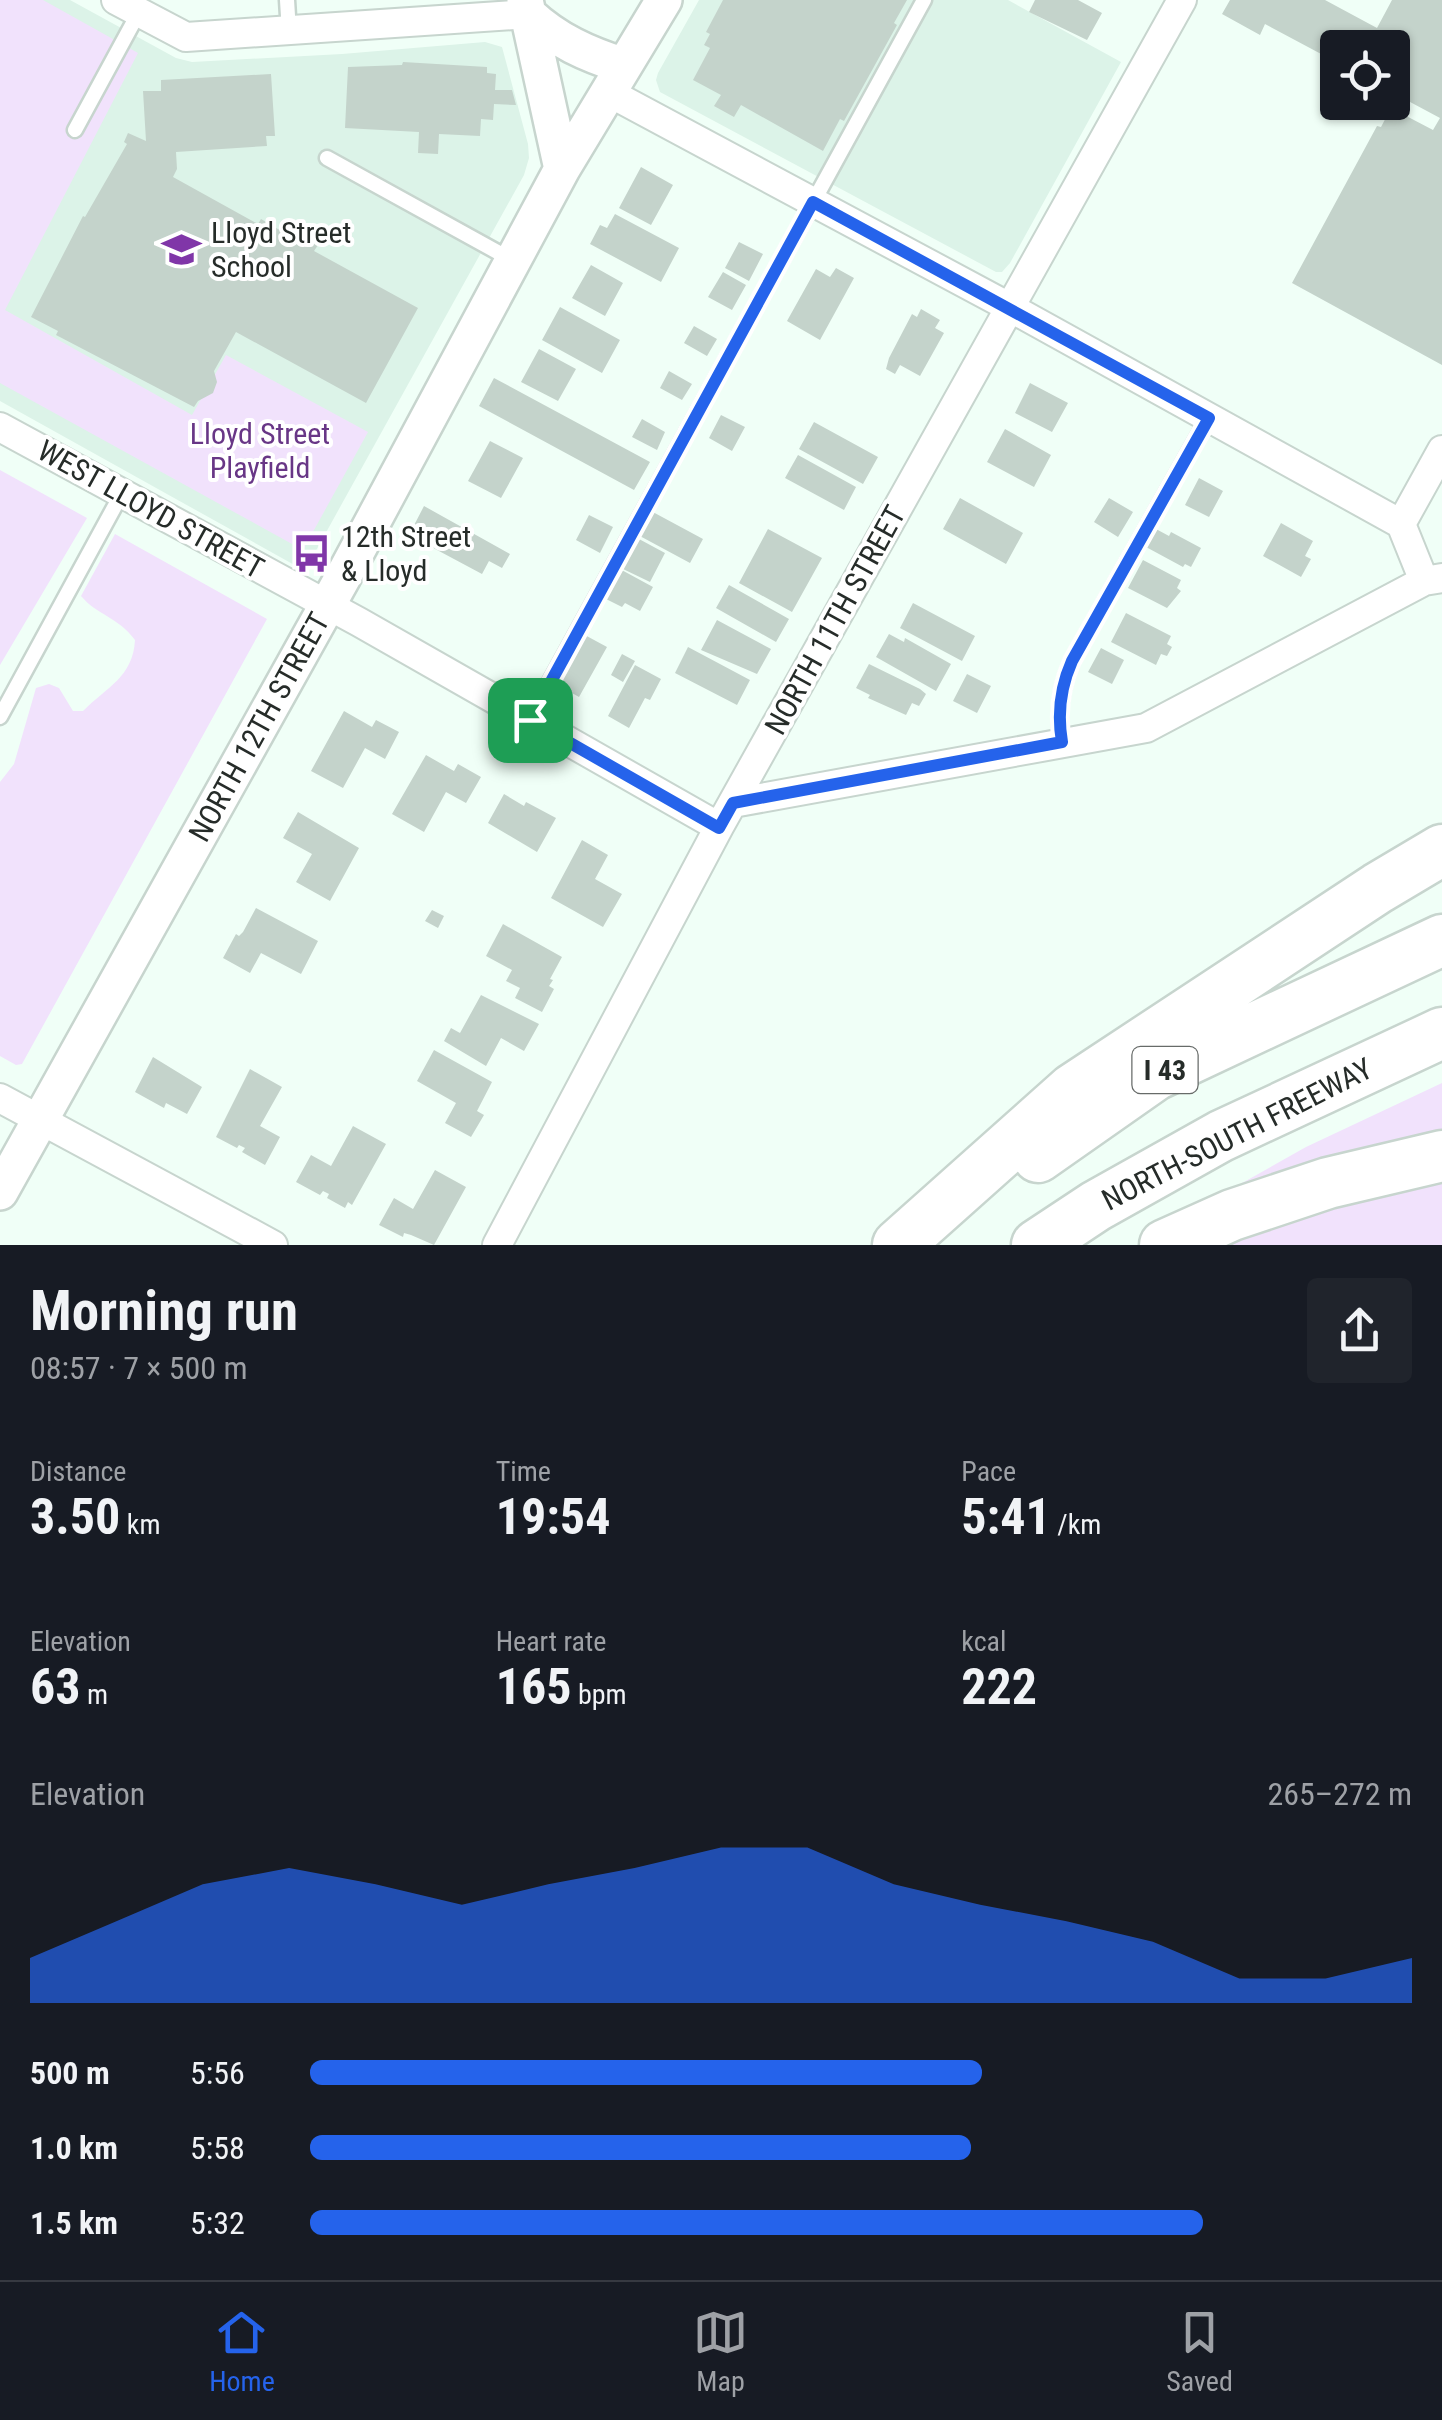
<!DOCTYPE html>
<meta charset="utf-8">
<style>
body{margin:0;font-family:"Roboto Condensed",sans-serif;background:#20242c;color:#f1f3f6;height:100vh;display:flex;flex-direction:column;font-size:38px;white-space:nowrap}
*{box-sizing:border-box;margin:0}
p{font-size:32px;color:#9ea1a6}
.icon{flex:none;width:55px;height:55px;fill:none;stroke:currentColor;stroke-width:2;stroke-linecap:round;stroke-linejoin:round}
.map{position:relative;height:1245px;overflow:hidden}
.sheet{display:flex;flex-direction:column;background:#171b24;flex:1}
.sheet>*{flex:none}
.buttons{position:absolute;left:1320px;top:30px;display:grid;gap:20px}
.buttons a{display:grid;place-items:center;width:90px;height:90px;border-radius:10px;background:#171b24;box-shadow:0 2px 8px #0004;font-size:50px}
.pin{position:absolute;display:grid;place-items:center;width:85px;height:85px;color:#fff;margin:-42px;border-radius:20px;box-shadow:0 5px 15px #0006}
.round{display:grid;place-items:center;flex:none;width:105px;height:105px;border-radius:10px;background:#20242c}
.headline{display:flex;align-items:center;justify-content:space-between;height:170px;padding:0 30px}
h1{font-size:55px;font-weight:700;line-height:75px}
.stats{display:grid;grid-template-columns:repeat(3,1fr);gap:15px;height:170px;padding:10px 30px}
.stats div{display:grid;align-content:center}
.stats b{font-size:50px;font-weight:700}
.stats small{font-size:28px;font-weight:400}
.stats p{font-size:28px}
.chart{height:280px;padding:20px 30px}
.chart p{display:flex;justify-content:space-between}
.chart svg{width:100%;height:180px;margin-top:10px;fill:#2563eb;opacity:.7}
ul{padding:0 30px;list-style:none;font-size:32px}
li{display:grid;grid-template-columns:160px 120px 1fr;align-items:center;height:75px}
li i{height:25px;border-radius:12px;background:#2563eb}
.tabs{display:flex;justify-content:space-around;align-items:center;height:140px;border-top:2px solid #363941;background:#171b24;font-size:28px;color:#9ea1a6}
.tabs a{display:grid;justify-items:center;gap:5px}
.tabs .on{color:#2563eb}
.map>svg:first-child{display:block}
.built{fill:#dcf3e8}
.green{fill:#f1e2fc}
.building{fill:#c4d3cb}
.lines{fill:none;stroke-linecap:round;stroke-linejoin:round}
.service-casing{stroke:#c7d5ce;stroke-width:19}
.minor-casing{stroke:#c7d5ce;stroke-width:32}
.tertiary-casing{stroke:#c7d5ce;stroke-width:40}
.motorway-casing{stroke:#c7d5ce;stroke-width:55}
.service{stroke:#fff;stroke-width:14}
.minor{stroke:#fff;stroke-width:28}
.tertiary{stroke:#fff;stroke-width:35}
.motorway{stroke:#fff;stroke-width:50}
.route-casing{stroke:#fff;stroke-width:20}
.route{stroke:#2563eb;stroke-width:12}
.labels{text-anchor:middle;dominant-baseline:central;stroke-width:8;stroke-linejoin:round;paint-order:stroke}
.shield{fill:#fff;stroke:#676b69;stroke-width:2.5}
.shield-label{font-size:28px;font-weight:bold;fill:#262c29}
.poi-label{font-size:30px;fill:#262c29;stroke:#fff;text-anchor:start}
.park-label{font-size:30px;fill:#683686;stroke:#fff}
.street-label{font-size:30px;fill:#262c29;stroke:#fff}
</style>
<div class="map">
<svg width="1442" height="1245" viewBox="0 0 1442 1245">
<rect width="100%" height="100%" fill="#f0fff7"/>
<!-- built -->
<path class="built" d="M0 0H70L176 58 192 62 342 54 485 42 502 47 528 144 529 158 524 175 308 565 298 567 0 401Z
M699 0H1008L1121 62 1010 263 1002 272H996L660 92 656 80 658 73Z"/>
<!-- green -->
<path class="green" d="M0 0H43L138 53 5 310 192 415 226 355 368 432 303 550 0 383Z
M0 470 87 518 0 665Z
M115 534 267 619 22 1064 16 1065 0 1056V782L14 764 36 688 49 684 59 688 73 711H83C107 687 133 677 135 640 118 617 97 615 81 596Z
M1442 1083V1140L1187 1214 1306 1147Z
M1442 1177V1245H1218L1307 1213Z"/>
<!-- building -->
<path class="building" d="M723 0H907L894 23 897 25 844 121 840 119 823 151 741 105 734 117 714 106 721 95 693 80 710 48 704 45 710 34 706 32Z
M1035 0H1078L1102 13 1087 40 1029 12Z
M1230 0H1325L1377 28 1392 0H1442V365L1292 283 1377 126 1381 127 1391 108 1433 130 1440 118 1397 95 1390 107 1383 102H1392V48H1338V63L1265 24 1260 35 1222 14Z
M403 62 487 67V73L496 74 495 90H512L516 105 494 104 493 120 481 119 480 136 439 134 438 154 418 153 419 132 345 128 348 67 402 65Z
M271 74 275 136H266L267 146 176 152 177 169 173 177 258 224 261 219 288 235 291 230 318 245 314 251 418 308 366 403 236 332 214 371 217 382 213 393 198 401 194 407 56 335 58 331 31 317 83 216 85 217 127 144 124 142 128 133 146 141 143 91H161V80Z
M641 167 673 185 651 225 619 208Z
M615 214 679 248 661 282 590 244 600 225 607 228Z
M739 242 763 254 749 281 725 268Z
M591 265 623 283 605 316 572 298Z
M836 268 854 278 820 340 787 321 816 269 830 277Z
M723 272 746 285 732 310 708 297Z
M560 307 620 340 602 373 542 340Z
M921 309 940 320 935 328 944 333 920 376 900 365 895 374 886 369 889 358 912 314 917 317Z
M694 326 717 339 707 356 684 343Z
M539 349 576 369 558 401 521 382Z
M669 371 692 384 682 400 660 388Z
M494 378 650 462 634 490 479 406Z
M1030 383 1068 403 1052 432 1015 413Z
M721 415 745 427 732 451 709 438Z
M642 419 665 432 657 450 632 437Z
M814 422 878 457 863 484 799 449Z
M1005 429 1051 455 1034 487 987 462Z
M490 441 523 458 501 498 468 481Z
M798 455 856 487 844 510 785 478Z
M1199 478 1223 491 1209 517 1185 505Z
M960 498 1023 533 1006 564 943 529Z
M1109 498 1133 512 1118 537 1094 522Z
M424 506 510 554 502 568 489 561 482 574 409 535Z
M651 511 703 539 690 563 638 535Z
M589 515 613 527 600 553 576 540Z
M1281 523 1313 541 1305 556 1311 559 1301 577 1263 556Z
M768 529 822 558 792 612 739 583Z
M1156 529 1169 536 1171 532 1201 548 1191 567 1185 564 1183 567 1146 547Z
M639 539 665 553 650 582 623 569Z
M1143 560 1181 580 1177 588 1181 591 1167 608 1128 588Z
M618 568 653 587 640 611 625 603 622 607 602 597Z
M729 585 789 619 776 642 716 608Z
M913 603 975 636 962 661 900 628Z
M1126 613 1171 636 1167 644 1172 647 1167 656 1161 654 1156 665 1111 642Z
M717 620 771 649 757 674 701 650Z
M583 634 607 647 579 697 556 684Z
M889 634 904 642 905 638 951 664 936 691 876 657Z
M688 647 750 680 737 705 675 673Z
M1101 648 1124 660 1112 684 1088 672Z
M622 654 635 661 623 682 611 675Z
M869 664 920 689 926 694 919 706 912 703 906 715 868 698 870 695 856 688Z
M635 665 661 679 650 700 645 698 629 728 608 716Z
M967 674 991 686 977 713 953 701Z
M344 711 372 727 376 720 399 732 385 759 365 748 343 788 311 771Z
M426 755 454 771 458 764 481 777 466 803 446 792 424 832 392 814Z
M504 794 524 806 526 802 556 818 537 852 488 823Z
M298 812 359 848 330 901 296 882 312 854 283 838Z
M582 840 608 855 595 879 622 894 603 927 551 898Z
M256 908 318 941 301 974 261 953 250 973 223 958 236 934 239 936 243 932Z
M432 910 444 916 438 928 425 921Z
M503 924 562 957 550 979 553 980 549 986 554 989 542 1012 515 998 520 988 506 981 512 970 486 956Z
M481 995 539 1024 524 1051 501 1038 486 1066 444 1041 451 1028 460 1033Z
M434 1050 492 1082 477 1111 484 1115 471 1137 445 1123 456 1103 417 1081Z
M153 1057 202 1087 187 1114 166 1103 164 1108 135 1092Z
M250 1069 282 1087 260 1126 280 1137 265 1165 242 1152 245 1148 239 1145 237 1148 216 1137Z
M353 1126 386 1144 352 1205 348 1202 345 1208 327 1198 329 1194 323 1191 320 1195 296 1182 311 1155 331 1166Z
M435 1170 466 1187 434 1245 411 1235 404 1233 403 1237 379 1225 394 1198 413 1209Z"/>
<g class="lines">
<defs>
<path id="service" d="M287 0 289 32
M75 130 139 12
M327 158 512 260
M0 717 122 493
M529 720 924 0
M1062 742C1057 713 1060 688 1072 661L1209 417"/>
<path id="minor" d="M116 0 186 37 528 14
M608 92 1011 308 1401 524
M0 427 359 622 719 827
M1401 524 1442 450
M1401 524 1424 581
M733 803 1146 728 1424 581 1442 578
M0 1098 273 1245
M497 1245 719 827 1182 0"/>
<path id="tertiary" d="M525 0 562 169
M528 14C557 41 587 54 624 66
M0 1192 343 577 562 169 664 0"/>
<path id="motorway" d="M1038 1157 1155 1075 1442 940
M898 1245 1073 1089 1378 888 1442 850
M1037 1245 1096 1206 1221 1136 1442 1033
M1165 1245 1232 1215 1328 1183 1442 1156"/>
</defs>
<!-- service casing -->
<use href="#service" class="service-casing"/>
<!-- minor casing -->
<use href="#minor" class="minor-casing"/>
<!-- tertiary casing -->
<use href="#tertiary" class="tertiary-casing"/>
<!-- motorway casing -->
<use href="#motorway" class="motorway-casing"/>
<!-- service -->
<use href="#service" class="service"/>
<!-- minor -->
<use href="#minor" class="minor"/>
<!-- tertiary -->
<use href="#tertiary" class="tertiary"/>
<!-- motorway -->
<use href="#motorway" class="motorway"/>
</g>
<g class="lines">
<defs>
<path id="route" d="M813 202 1209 418 1072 661C1060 688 1057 713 1062 742L733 803 719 828 530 720Z"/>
</defs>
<!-- route casing -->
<use href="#route" class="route-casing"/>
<!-- route -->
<use href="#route" class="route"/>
</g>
<!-- icons -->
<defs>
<symbol id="school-bare" viewBox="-9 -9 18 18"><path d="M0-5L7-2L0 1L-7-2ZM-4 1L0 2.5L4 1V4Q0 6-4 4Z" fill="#8036a8" stroke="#fff" stroke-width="2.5" paint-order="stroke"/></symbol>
<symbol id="bus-bare" viewBox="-9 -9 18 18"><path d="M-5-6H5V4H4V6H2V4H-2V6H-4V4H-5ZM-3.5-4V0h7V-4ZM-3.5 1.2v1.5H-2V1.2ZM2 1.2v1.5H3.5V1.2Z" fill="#8036a8" stroke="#fff" stroke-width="2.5" paint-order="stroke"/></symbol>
</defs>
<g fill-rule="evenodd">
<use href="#school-bare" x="154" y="222" width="55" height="55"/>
<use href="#bus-bare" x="284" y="526" width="55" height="55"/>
</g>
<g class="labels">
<!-- shield labels -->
<rect class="shield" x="1132.5" y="1047" width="65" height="46" rx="8"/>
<g class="shield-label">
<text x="1165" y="1070">I 43</text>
</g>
<!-- poi labels -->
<g class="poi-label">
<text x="211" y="232">Lloyd Street<tspan x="211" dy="34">School</tspan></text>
<text x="341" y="536">12th Street<tspan x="341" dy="34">&amp; Lloyd</tspan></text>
</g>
<!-- park labels -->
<g class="park-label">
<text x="260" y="433">Lloyd Street<tspan x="260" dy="34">Playfield</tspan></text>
</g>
<!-- street labels -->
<g class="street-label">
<text transform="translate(151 509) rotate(29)">WEST LLOYD STREET</text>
<text transform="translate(835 620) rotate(-61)">NORTH 11TH STREET</text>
<text transform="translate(259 727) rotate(-61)">NORTH 12TH STREET</text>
<text transform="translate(1237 1134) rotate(-27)">NORTH-SOUTH FREEWAY</text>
</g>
</g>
</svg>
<div class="buttons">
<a><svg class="icon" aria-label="locate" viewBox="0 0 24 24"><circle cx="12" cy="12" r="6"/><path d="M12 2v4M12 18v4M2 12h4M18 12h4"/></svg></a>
</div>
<div class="pin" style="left:530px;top:720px;background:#1e9e55"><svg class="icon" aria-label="arrive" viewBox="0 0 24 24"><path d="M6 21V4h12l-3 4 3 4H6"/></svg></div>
</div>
<section class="sheet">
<div class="headline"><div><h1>Morning run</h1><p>08:57 · 7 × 500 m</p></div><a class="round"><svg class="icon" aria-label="share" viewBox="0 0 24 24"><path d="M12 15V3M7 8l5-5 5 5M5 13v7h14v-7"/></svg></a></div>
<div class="stats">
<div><p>Distance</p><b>3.50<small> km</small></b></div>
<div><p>Time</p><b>19:54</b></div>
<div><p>Pace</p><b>5:41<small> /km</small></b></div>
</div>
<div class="stats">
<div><p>Elevation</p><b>63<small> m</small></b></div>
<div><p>Heart rate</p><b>165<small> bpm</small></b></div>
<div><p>kcal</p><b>222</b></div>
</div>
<div class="chart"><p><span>Elevation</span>265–272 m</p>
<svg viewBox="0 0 160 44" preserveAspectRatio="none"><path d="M0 44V33L10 24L20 15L30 11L40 15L50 20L60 15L70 11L80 6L90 6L100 15L110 20L120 24L130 29L140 38L150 38L160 33V44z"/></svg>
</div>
<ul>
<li><b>500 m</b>5:56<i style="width:61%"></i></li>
<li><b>1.0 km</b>5:58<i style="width:60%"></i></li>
<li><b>1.5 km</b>5:32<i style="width:81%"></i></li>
</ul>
</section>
<nav class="tabs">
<a class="on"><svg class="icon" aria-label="home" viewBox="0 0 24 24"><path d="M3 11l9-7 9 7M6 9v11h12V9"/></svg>Home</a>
<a><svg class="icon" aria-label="map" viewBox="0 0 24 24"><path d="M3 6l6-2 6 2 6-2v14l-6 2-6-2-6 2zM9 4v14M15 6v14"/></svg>Map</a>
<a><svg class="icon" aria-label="saved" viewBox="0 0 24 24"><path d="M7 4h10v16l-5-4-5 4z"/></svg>Saved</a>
</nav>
